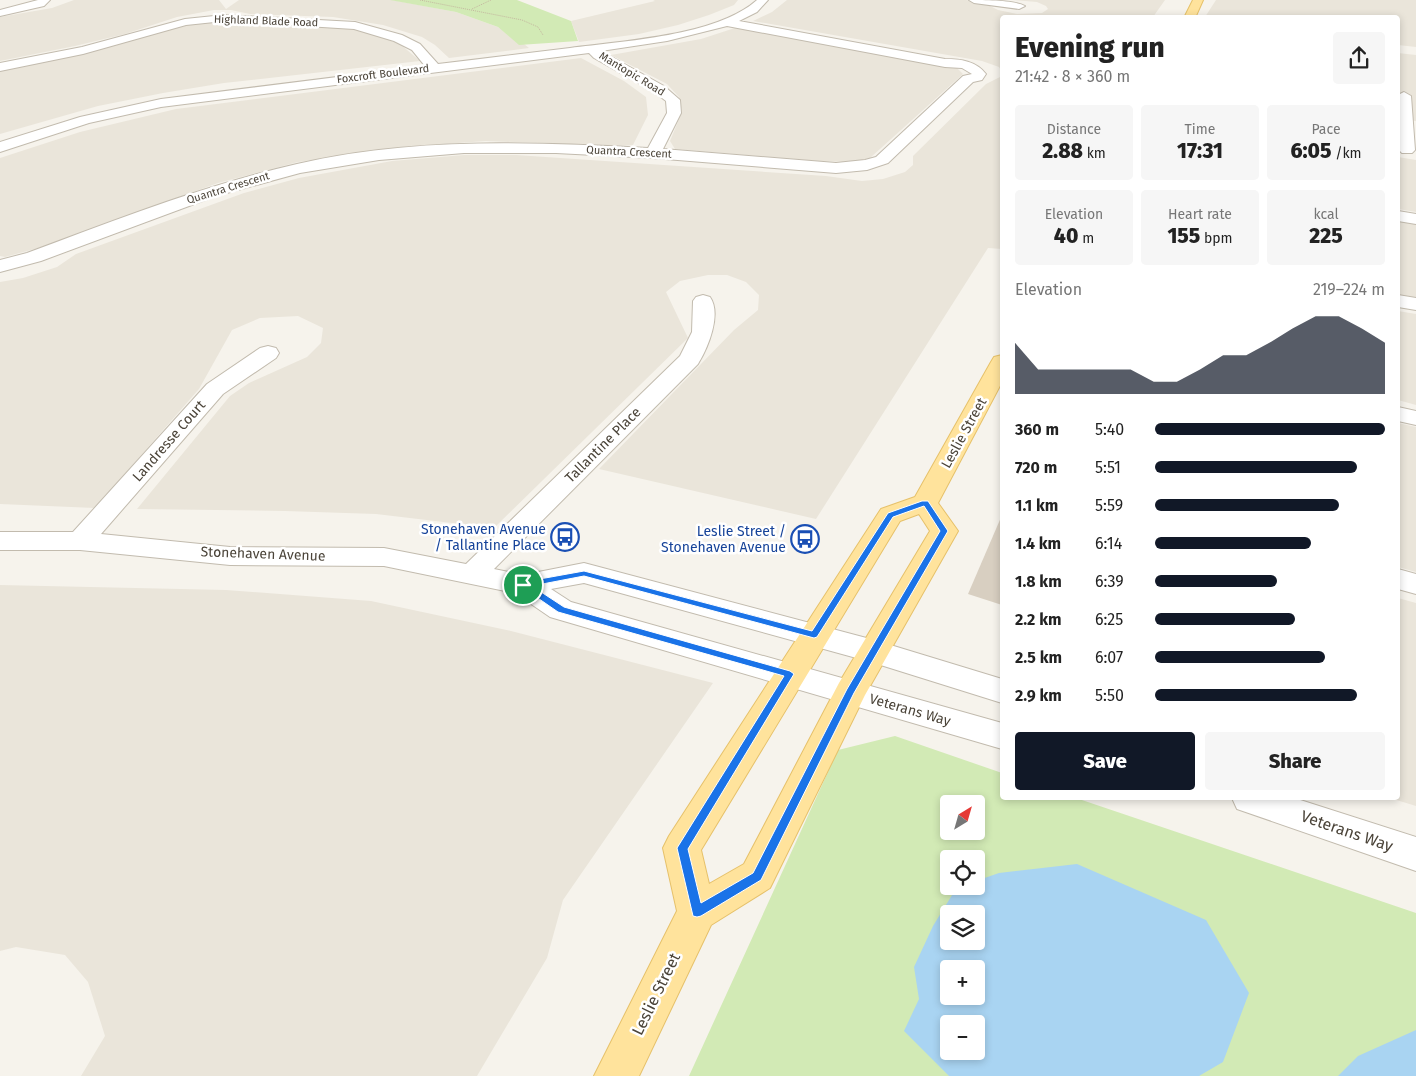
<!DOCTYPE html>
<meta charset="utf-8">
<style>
body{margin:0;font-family:"Fira Sans",sans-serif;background:#f6f6f6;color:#222;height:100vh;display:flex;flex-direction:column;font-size:19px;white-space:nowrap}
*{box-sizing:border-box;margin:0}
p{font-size:16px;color:#767676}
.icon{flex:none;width:28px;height:28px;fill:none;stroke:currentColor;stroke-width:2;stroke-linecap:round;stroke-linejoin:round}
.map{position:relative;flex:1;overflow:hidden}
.details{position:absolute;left:1000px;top:15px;width:400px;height:785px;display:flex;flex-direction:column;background:#fff;border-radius:5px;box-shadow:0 2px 8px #0003}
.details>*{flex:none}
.needle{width:32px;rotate:37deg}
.fabs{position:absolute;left:940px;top:795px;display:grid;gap:10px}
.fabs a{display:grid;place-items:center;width:45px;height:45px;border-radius:5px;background:#fff;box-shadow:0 2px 8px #0003;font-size:25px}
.pin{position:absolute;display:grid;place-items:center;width:42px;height:42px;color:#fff;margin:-21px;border:2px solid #fff;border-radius:50%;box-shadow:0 1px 5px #0007}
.round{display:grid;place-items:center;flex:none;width:52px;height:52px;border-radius:5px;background:#f6f6f6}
.summary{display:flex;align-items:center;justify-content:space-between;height:85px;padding:0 15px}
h1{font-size:28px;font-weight:800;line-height:38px}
.figures{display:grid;grid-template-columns:repeat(3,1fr);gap:8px;height:85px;padding:5px 15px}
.figures div{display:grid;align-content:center;border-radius:5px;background:#f6f6f6;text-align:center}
.figures b{font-size:21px;font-weight:800}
.figures small{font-size:14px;font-weight:400}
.figures p{font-size:14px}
.chart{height:140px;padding:10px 15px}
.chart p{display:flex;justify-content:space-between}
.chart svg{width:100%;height:90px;margin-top:5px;fill:#111827;opacity:.7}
.primary-button{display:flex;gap:10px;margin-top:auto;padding:10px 15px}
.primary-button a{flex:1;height:58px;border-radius:5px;background:#111827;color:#fff;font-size:20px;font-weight:800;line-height:58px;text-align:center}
.primary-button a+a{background:#f6f6f6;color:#222}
ul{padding:0 15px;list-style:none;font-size:16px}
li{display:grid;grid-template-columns:80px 60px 1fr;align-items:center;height:38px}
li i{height:12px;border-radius:6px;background:#111827}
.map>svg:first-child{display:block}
.residential{fill:#eae5da}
.green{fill:#d2eab5;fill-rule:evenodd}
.water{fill:#a9d4f2;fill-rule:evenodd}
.building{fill:#d8cfc1}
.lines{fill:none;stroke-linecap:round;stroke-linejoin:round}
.minor-casing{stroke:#c2bbae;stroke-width:2}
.major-casing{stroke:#e6c16a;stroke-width:2}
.path{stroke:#c4b79f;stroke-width:1;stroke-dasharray:1 1;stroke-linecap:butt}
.minor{fill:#fff;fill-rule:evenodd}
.major{fill:#ffe39c;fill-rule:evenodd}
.route{fill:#1a73e8;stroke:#fff;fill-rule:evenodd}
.labels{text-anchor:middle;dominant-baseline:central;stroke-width:5;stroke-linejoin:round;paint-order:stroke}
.far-street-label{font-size:11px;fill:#4b4439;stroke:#fff}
.street-label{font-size:14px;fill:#4b4439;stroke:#fff}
.transit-label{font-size:14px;fill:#164399;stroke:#fff;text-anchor:end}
.near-street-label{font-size:16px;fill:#4b4439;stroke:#fff}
</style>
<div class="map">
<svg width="1416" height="1076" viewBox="0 0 1416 1076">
<rect width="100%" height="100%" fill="#f6f3ec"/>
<!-- residential -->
<path class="residential" d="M74 0H219L226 9 239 0H392L456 12 498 27 519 44H524L529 48 449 58 435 45 422 37 383 25 333 17 250 14 231 10H214L177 17 125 34 75 46 0 61V17L52 8Z
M653 0H738L734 5 709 15 678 25 639 34 579 42 571 21 655 1Z
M787 0H966L984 3 998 10 1017 14 1042 13 1048 9 1046 6 1037 2 1013 0H1165L1153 17 1002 18V72L999 67 982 61 753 21 772 12Z
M1216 0H1416V47L1398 45V18L1205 17Z
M218 21 335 26 373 34 400 44 420 61 224 83 163 93 98 106 0 134V69L94 51 195 23Z
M738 27 957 68 963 74 870 158 853 162 819 161 675 149 670 141 682 112 679 97 667 84 611 55 701 39Z
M1398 53 1416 55V121L1398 119Z
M581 58 624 81 646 97 648 115 633 145 621 146 486 141 402 147 298 162 218 183 42 247 5 257 0 256V158L80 132 176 109Z
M1002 76V249L988 248 816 519 599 469 734 330 758 310 759 295 746 282 727 275H708L680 281 666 292 688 338 494 528 376 514 285 511 137 509 230 396 249 383 307 357 321 343 323 328 298 316 260 318 232 330 199 389 95 508 0 504V282L23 278 57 267 76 254 244 193 299 178 392 161 464 155H516L826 176 862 181 883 179 905 172 913 165V156L986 84Z
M1398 157 1416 160V212L1398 209Z
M1398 221 1416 224V299L1398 295Z
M1398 311 1416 314V405L1398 400Z
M1398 423 1416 427V572L1398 567Z
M0 585 226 590 371 601 511 631 713 683 563 900 547 958 477 1076H81L105 1036 88 982 65 955 16 947 0 951Z
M1398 598 1416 603V806L1390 798H1398Z"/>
<!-- green -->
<path class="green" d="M390 0H517L571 21 578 41 519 45 498 27 456 12Z
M895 736 1002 773V798H1076L1416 913V1076H689L838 750ZM949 804H976V831H949ZM949 859H976V886H949ZM949 914H976V941H949ZM949 969H976V996H949ZM949 1024H976V1051H949Z"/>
<!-- water -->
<path class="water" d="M1077 864 1206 920 1249 993 1223 1062 1199 1076H949L904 1031 919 999 914 967 933 926 957 887 976 886V881L999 873ZM949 914H976V941H949ZM949 969H976V996H949ZM949 1024H976V1051H949Z
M1416 1030V1076H1338L1358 1056Z"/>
<!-- building -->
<path class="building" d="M1002 515V605L968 594Z"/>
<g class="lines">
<defs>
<path id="minor" d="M38 0H50L44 6 0 16V10Z
M757 0H768L757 12 739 21 945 59C961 59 976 61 986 74L982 80 973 82 888 163 867 170 836 173 653 158 556 153H464L379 160 300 173 216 196 41 261 0 272V260L27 253C116 220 204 185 297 164 412 137 531 142 648 148L667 113 666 101 654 92 594 58 589 53 161 107 89 123 0 152V142L80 117 161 99 425 66 412 50 394 41 354 29 224 21 186 25 83 54 0 71V63L82 47 185 19 224 15 355 22 402 35 420 44 438 64C482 59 526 53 570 48 623 41 717 36 757 0ZM727 26 945 67 962 68 972 74 963 76 876 157 865 160 836 163 663 149 681 113 680 100 664 86 601 51 667 41Z
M969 0C982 0 1015 0 1025 6L1019 9 974 3Z
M1404 92 1411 96 1415 150 1412 153H1402L1399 150 1398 95Z
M1398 211 1416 214V224L1398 221Z
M703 295 710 297C722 314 708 348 698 364L494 569 523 575 584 563 874 640 1002 679V703L871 662 584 583 551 589 571 602 1002 723V749L550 617 515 593 384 566 230 565 80 550H0V532H73L207 384 260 348 268 346 276 348 279 353 276 358 223 394 101 534 230 547 384 548 466 564 680 356 692 332 693 301 696 297Z
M1398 295 1416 298V310L1398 307Z
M1398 407 1416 411V425L1398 421Z
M1398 569 1416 574V594L1398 589Z
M1232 798H1294L1416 837V871L1237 809Z"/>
<path id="major" d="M1193 0H1203L1195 18H1184Z
M1002 355V382L938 503 958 531 865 695 770 888 711 925 639 1076H594L677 911 663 848 669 836 881 509 915 497 991 362 994 357ZM919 514 930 531 839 683 744 864 709 884 701 850 900 521Z"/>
</defs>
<!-- minor casing -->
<use href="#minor" class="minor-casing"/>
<!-- major casing -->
<use href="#major" class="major-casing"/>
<!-- path -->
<path class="path" d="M420 0 522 20 538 27 543 35
M472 9 491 0"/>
<!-- minor -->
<use href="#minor" class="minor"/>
<!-- major -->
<use href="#major" class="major"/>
</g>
<!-- route -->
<path class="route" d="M922 501H928L948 531 854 693 761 880 701 916 697 917 693 916 677 848 784 676 558 612 519 585 523 582 584 571 812 631 888 513ZM924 506 940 531 847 689 753 873 701 903 688 849 794 674 790 671 564 607 532 586 584 576 814 638 817 637 893 517Z"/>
<!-- icons -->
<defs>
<symbol id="bus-ring" viewBox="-11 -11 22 22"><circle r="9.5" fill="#fff" stroke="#1a4fb4" stroke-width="1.5"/><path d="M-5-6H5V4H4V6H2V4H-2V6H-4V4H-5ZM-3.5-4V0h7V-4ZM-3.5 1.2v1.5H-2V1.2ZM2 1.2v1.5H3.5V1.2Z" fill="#1a4fb4"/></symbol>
</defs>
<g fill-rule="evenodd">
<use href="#bus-ring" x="549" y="521" width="32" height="32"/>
<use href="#bus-ring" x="789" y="523" width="32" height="32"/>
</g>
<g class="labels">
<!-- far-street labels -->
<g class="far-street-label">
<text transform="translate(266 21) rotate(2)">Highland Blade Road</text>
<text transform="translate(383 74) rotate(-7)">Foxcroft Boulevard</text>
<text transform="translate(632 74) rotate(31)">Mantopic Road</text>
<text transform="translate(629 152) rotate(3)">Quantra Crescent</text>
<text transform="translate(228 188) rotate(-17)">Quantra Crescent</text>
</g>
<!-- street labels -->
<g class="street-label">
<text transform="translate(964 433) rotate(-61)">Leslie Street</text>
<text transform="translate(169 441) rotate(-49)">Landresse Court</text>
<text transform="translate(603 445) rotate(-45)">Tallantine Place</text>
<text transform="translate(263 554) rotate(2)">Stonehaven Avenue</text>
<text transform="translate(910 710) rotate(16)">Veterans Way</text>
</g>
<!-- transit labels -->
<g class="transit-label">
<text x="546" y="529">Stonehaven Avenue<tspan x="546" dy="16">/ Tallantine Place</tspan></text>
<text x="786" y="531">Leslie Street /<tspan x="786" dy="16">Stonehaven Avenue</tspan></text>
</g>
<!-- near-street labels -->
<g class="near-street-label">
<text transform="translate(1347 831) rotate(19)">Veterans Way</text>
<text transform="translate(656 994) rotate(-64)">Leslie Street</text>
</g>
</g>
</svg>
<div class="fabs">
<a><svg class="needle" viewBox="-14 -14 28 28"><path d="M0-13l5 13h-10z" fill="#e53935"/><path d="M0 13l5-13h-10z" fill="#767676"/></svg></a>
<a><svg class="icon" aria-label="locate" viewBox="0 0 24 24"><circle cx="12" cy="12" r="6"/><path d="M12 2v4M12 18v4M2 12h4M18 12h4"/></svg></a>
<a><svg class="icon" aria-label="layers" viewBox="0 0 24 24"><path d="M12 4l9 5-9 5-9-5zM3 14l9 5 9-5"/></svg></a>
<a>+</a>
<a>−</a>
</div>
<div class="pin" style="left:523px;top:585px;background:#1e9e55"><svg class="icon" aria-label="arrive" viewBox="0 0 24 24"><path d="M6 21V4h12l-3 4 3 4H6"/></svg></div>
<section class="details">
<div class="summary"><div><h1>Evening run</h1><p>21:42 · 8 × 360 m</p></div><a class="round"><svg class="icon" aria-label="share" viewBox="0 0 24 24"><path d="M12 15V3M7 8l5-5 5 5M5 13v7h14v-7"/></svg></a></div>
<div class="figures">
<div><p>Distance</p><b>2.88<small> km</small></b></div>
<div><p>Time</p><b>17:31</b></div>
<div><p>Pace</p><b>6:05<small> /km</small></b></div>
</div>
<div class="figures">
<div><p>Elevation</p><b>40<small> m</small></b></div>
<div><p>Heart rate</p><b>155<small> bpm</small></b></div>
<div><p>kcal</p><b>225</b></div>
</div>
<div class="chart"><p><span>Elevation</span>219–224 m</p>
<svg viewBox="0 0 160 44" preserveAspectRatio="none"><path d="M0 44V19L10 32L20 32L30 32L40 32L50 32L60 38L70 38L80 32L90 25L100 25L110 19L120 12L130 6L140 6L150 12L160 19V44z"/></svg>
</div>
<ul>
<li><b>360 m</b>5:40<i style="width:100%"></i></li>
<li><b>720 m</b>5:51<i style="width:88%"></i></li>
<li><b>1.1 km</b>5:59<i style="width:80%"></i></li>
<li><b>1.4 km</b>6:14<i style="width:68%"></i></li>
<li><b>1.8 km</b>6:39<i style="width:53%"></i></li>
<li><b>2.2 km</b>6:25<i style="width:61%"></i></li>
<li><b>2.5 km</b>6:07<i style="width:74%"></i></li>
<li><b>2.9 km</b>5:50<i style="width:88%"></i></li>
</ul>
<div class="primary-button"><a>Save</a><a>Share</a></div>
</section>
</div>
